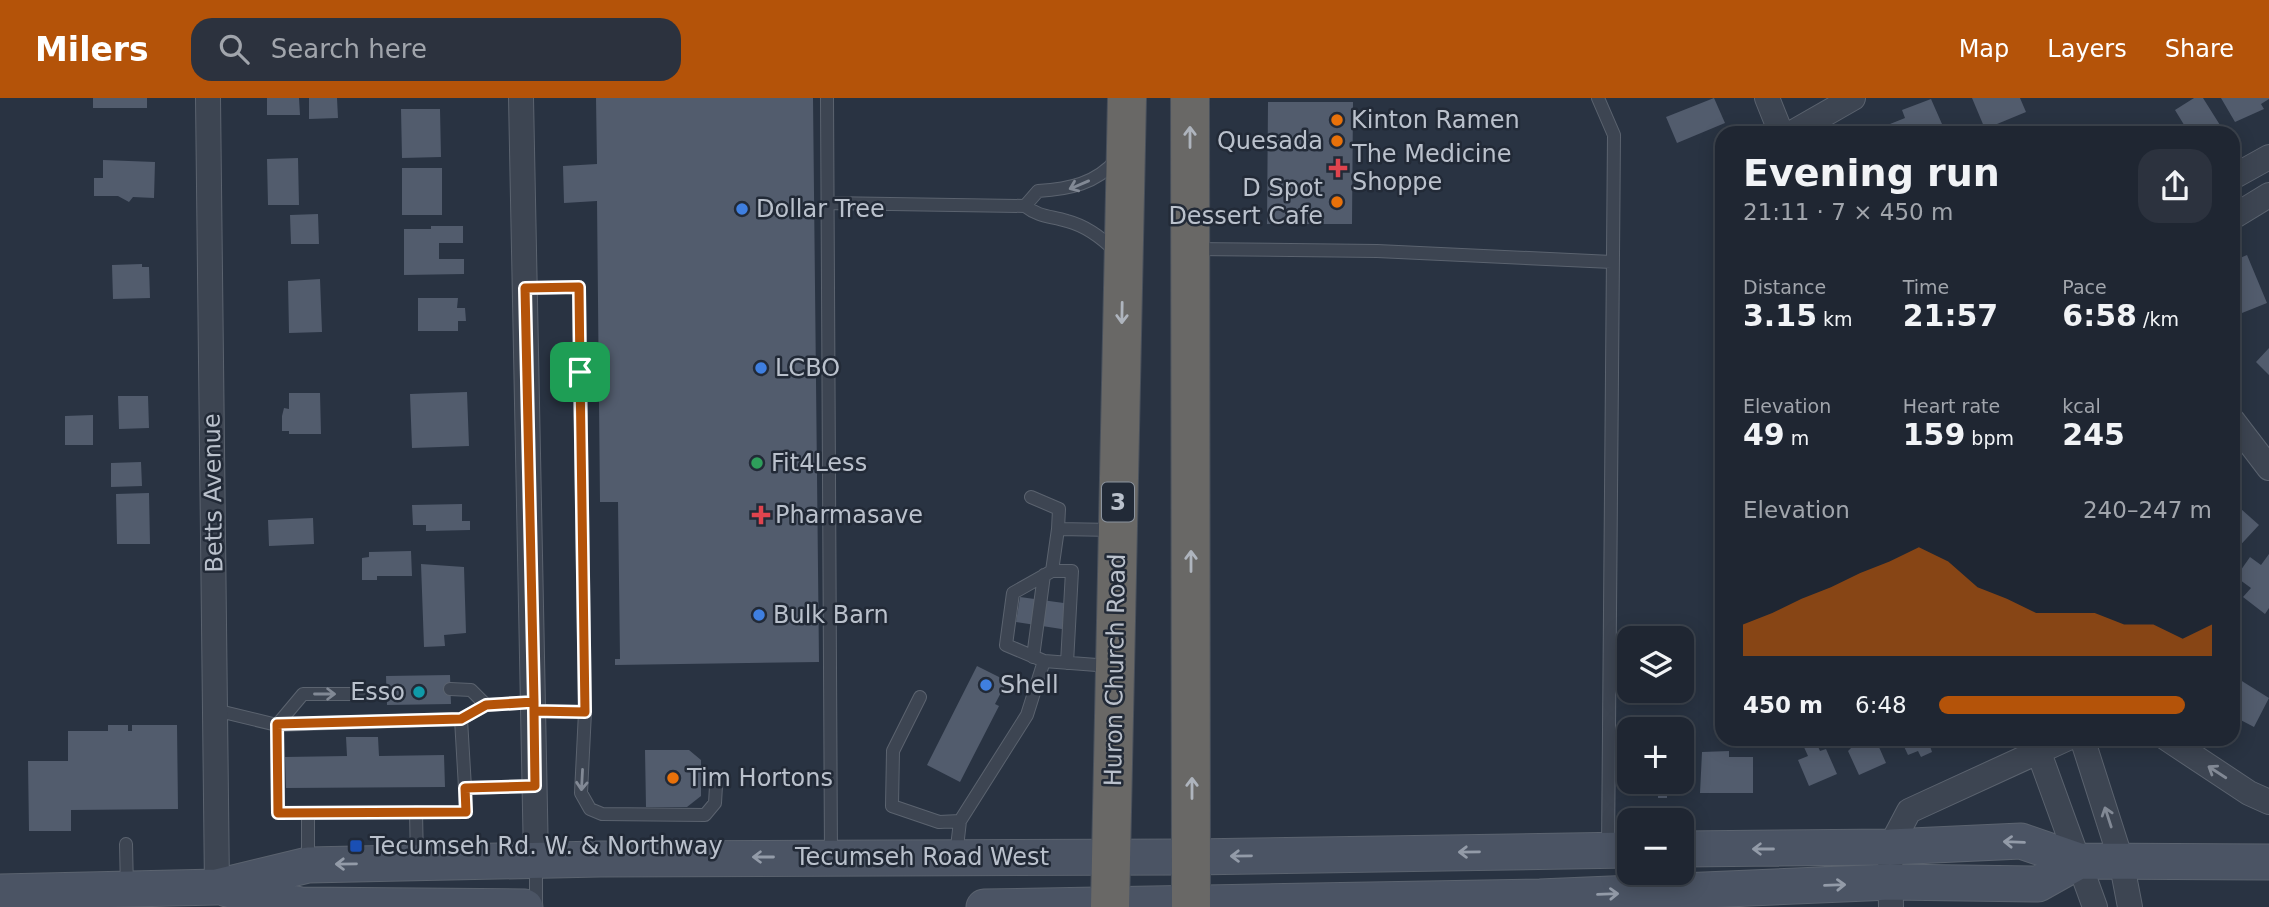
<!DOCTYPE html>
<meta charset="utf-8">
<style>
body{margin:0;font-family:"DejaVu Sans",sans-serif;background:#2c323e;color:#f1f3f6;height:100vh;display:flex;flex-direction:column;font-size:26px;white-space:nowrap}
*{box-sizing:border-box;margin:0}
p{font-size:23px;color:#a1a5ac}
.icon{flex:none;width:38px;height:38px;fill:none;stroke:currentColor;stroke-width:2;stroke-linecap:round;stroke-linejoin:round}
.map{position:relative;flex:1;overflow:hidden}
.drawer{position:absolute;left:1715px;top:28px;width:525px;height:620px;display:flex;flex-direction:column;background:#1f2632;border-radius:21px;box-shadow:0 4px 18px #0003,0 0 0 2px #3c434d}
.drawer>*{flex:none}
.tools{position:absolute;left:1617px;top:528px;display:grid;gap:14px}
.tools a{display:grid;place-items:center;width:77px;height:77px;border-radius:14px;background:#1f2632;box-shadow:0 4px 18px #0003,0 0 0 2px #3c434d;font-size:35px}
.pin{position:absolute;display:grid;place-items:center;width:60px;height:60px;color:#fff;margin:-30px;border-radius:14px;box-shadow:0 4px 10px #0006}
.round{display:grid;place-items:center;flex:none;width:74px;height:74px;border-radius:21px;background:#2c323e}
.headline{display:flex;align-items:center;justify-content:space-between;height:119px;padding:0 28px}
h1{font-size:38px;font-weight:600;line-height:52px}
.metrics{display:grid;grid-template-columns:repeat(3,1fr);gap:10px;height:119px;padding:7px 28px}
.metrics div{display:grid;align-content:center}
.metrics b{font-size:30px;font-weight:600}
.metrics small{font-size:19px;font-weight:400}
.metrics p{font-size:19px}
.chart{height:196px;padding:14px 28px}
.chart p{display:flex;justify-content:space-between}
.chart svg{width:100%;height:126px;margin-top:7px;fill:#b45309;opacity:.7}
ul{padding:0 28px;list-style:none;font-size:23px}
li{display:grid;grid-template-columns:112px 84px 1fr;align-items:center;height:52px}
li i{height:18px;border-radius:9px;background:#b45309}
header{display:flex;align-items:center;gap:42px;box-sizing:border-box;height:98px;padding:0 35px;background:#b45309;color:#fff}
header strong{font-size:33px}
nav{display:flex;gap:38px;margin-inline-start:auto;font-size:24px}
.search{width:490px;height:63px;background:#2c323e;display:flex;align-items:center;gap:18px;box-sizing:border-box;padding:0 24px;border-radius:21px;color:#a1a5ac;font-size:26px}
.map>svg:first-child{display:block}
.building{fill:#525c6d}
.lines{fill:none;stroke-linecap:round;stroke-linejoin:round}
.service-casing{stroke:#5b636f;stroke-width:14}
.minor-casing{stroke:#5b636f;stroke-width:26}
.secondary-casing{stroke:#5b636f;stroke-width:37}
.trunk-casing{stroke:#48505c;stroke-width:40}
.service{stroke:#3d4552;stroke-width:12}
.minor{stroke:#3d4552;stroke-width:24}
.secondary{stroke:#4b5464;stroke-width:35}
.trunk{stroke:#696866;stroke-width:38}
.oneway{stroke:#aeb4bd}
.oneway2{stroke:#828995}
.oneway3{stroke:#939ba8}
.route-casing{stroke:#fff;stroke-width:14}
.route{stroke:#b45309;stroke-width:9}
.food-dot{fill:#e8710a;stroke:#222a37;stroke-width:2.5}
.health-dot{fill:#e0444e;stroke:#222a37;stroke-width:2.5}
.shop-dot{fill:#3f7fe0;stroke:#222a37;stroke-width:2.5}
.leisure-dot{fill:#2e9e5b;stroke:#222a37;stroke-width:2.5}
.culture-dot{fill:#0f9aa8;stroke:#222a37;stroke-width:2.5}
.transit-dot{fill:#1a4fb4;stroke:#222a37;stroke-width:2.5}
.labels{text-anchor:middle;dominant-baseline:central;stroke-width:5;stroke-linejoin:round;paint-order:stroke}
.shield{fill:#222a37;stroke:#8c949f;stroke-width:2}
.shield-label{font-size:23px;font-weight:bold;fill:#bac1cc}
.poi-label{font-size:24px;fill:#bac1cc;stroke:#222a37;text-anchor:start}
.street-label{font-size:24px;fill:#bac1cc;stroke:#222a37}
</style>
<header>
<strong>Milers</strong>
<div class="search"><svg class="icon" aria-label="search" viewBox="0 0 24 24"><circle cx="10" cy="10" r="6"/><path d="M15 15l6 6"/></svg>Search here</div>
<nav><a>Map</a><a>Layers</a><a>Share</a></nav>
</header>
<div class="map">
<svg width="2269" height="809" viewBox="0 0 2269 809">
<rect width="100%" height="100%" fill="#293342"/>
<!-- building -->
<path class="building" d="M93 0H147V10H93Z
M267 0H299L300 17H267Z
M309 0H337L338 20 309 21Z
M596 0H813L819 564 615 567V561H620L618 404H600L597 103 564 105 563 68 597 66Z
M1714 0 1725 25 1677 45 1666 19Z
M1972 0H2020L2026 14 1985 31Z
M2194 0H2203L2225 35H2189L2175 12Z
M2221 0H2269V1L2261 6 2264 11 2235 24Z
M1931 1 1942 26 1936 29 1938 35H1882L1880 30 1905 20 1902 12Z
M1268 4H1353L1352 126H1267Z
M401 11H440L441 59 402 60Z
M298 60 299 107H268L267 61Z
M103 62 155 64 154 100 133 99 129 104 118 98H94V80H103Z
M402 70H442V117H402Z
M318 116 319 146H291L290 117Z
M431 128H463V145H439V161H464V176L404 177V131H431Z
M2247 157 2267 205 2237 217 2233 207V163Z
M142 166V169H149L150 200 113 201 112 167Z
M320 181 322 234 289 235 288 183Z
M418 200H458L457 210H465L466 223H458V233H418Z
M2269 250V277L2256 264Z
M467 294 469 348 412 350 410 296Z
M289 295H320L321 336H289V333H282V318L284 310 289 311Z
M118 298H148L149 330 119 331Z
M93 317V347H65V318Z
M141 364 142 388 111 389V365Z
M149 395 150 446H117L116 396Z
M462 406V423H470V432L426 433V427H413L412 407Z
M2241 411 2259 427 2233 455V413L2236 416Z
M313 420 314 446 269 448 268 422Z
M411 453 412 478H377V482H362V460L369 459V454Z
M2269 456V510L2265 516 2243 499 2251 490 2236 479 2250 459 2261 467Z
M421 466 464 469 466 535 444 537 445 548 424 549Z
M1020 499 1071 506 1068 532 1016 524Z
M977 568 1007 583 995 606 999 608 960 684 927 667Z
M450 577 451 606 387 607 386 578Z
M2237 580 2269 600 2254 629 2233 618V586Z
M108 627H128V633H132V627H177L178 711 71 712V733H29L28 663H68V633H108Z
M346 639H378L379 658 444 657 445 689 286 690 285 659 347 658Z
M1850 640H1863L1865 644 1875 640 1886 665 1859 677 1848 653 1853 648Z
M1900 640H1933L1935 645 1930 648 1932 654 1921 659 1918 653 1908 657Z
M1815 642 1820 653 1826 651 1837 676 1809 688 1798 662 1808 658 1803 647Z
M645 652H689L701 662V698L687 709H646Z
M1729 653V659H1753V695H1700L1702 654Z
M1658 684H1684V695H1667V700H1658Z"/>
<g class="lines">
<defs>
<path id="service" d="M827 0 831 759
M1598 0 1614 37 1608 752
M827 105 1025 108C1039 119 1050 118 1067 123 1086 128 1101 139 1115 153
M1025 108 1038 93C1069 91 1096 86 1117 61
M1193 151 1377 153 1612 164
M525 190 579 189 585 614 534 613
M1031 399 1059 411 1058 431 1114 432
M1052 473 1058 431
M1033 559 1044 477
M1044 563 1006 547 1013 495 1052 473H1072L1067 565
M450 591 471 592 486 607
M387 596H303L277 627 278 715 466 714 465 690 535 688
M920 599 893 653 892 708 939 724 960 723
M215 612 277 627 330 625 461 621 486 607 534 604
M585 614 581 695 590 711 602 716 705 717 715 705 716 688
M461 621 465 690
M416 714 417 763
M126 746 127 791
M956 758 960 723 1027 617 1044 563 1110 568
M308 763V715
M536 809V764"/>
<path id="minor" d="M208 0 217 789
M521 0 536 762
M1767 0 1781 35
M1792 35 1853 0
M2233 79 2269 59
M2233 119 2269 97
M2233 323 2269 370
M2082 640 2121 762 2130 809
M2166 640 2249 695 2269 704
M2034 641 2095 809
M1891 809 1890 749 1909 713 2068 640"/>
<path id="secondary" d="M1682 751 1890 749 2021 743 2079 763 2269 764
M227 791 301 807 525 809
M0 794 217 789 308 767 600 761 1192 759 1629 752
M984 809 1540 799 1891 784 2038 786 2079 763"/>
<path id="trunk" d="M1190 0 1191 809
M1110 809 1127 0"/>
</defs>
<!-- service casing -->
<use href="#service" class="service-casing"/>
<!-- minor casing -->
<use href="#minor" class="minor-casing"/>
<!-- secondary casing -->
<use href="#secondary" class="secondary-casing"/>
<!-- trunk casing -->
<use href="#trunk" class="trunk-casing"/>
<!-- service -->
<use href="#service" class="service"/>
<!-- minor -->
<use href="#minor" class="minor"/>
<!-- secondary -->
<use href="#secondary" class="secondary"/>
<!-- trunk -->
<use href="#trunk" class="trunk"/>
</g>
<!-- one-way arrows -->
<defs><path id="oneway-shaft" d="M-6 0H5M1.5-3L5.5 0L1.5 3" fill="none" stroke-width="1.6" stroke-linecap="round" stroke-linejoin="round" transform="scale(1.75)"/></defs>
<g class="oneway">
<use href="#oneway-shaft" transform="translate(1190 39) rotate(-90)"/>
<use href="#oneway-shaft" transform="translate(1122 215) rotate(91)"/>
<use href="#oneway-shaft" transform="translate(1191 463) rotate(-90)"/>
<use href="#oneway-shaft" transform="translate(1192 690) rotate(-90)"/>
</g>
<g class="oneway2">
<use href="#oneway-shaft" transform="translate(1079 87) rotate(157)"/>
<use href="#oneway-shaft" transform="translate(325 596)"/>
<use href="#oneway-shaft" transform="translate(2217 674) rotate(-147)"/>
<use href="#oneway-shaft" transform="translate(582 682) rotate(93)"/>
<use href="#oneway-shaft" transform="translate(2108 719) rotate(-108)"/>
</g>
<g class="oneway3">
<use href="#oneway-shaft" transform="translate(2014 744) rotate(-178)"/>
<use href="#oneway-shaft" transform="translate(1763 751) rotate(180)"/>
<use href="#oneway-shaft" transform="translate(1469 754) rotate(179)"/>
<use href="#oneway-shaft" transform="translate(1241 758) rotate(179)"/>
<use href="#oneway-shaft" transform="translate(763 759) rotate(180)"/>
<use href="#oneway-shaft" transform="translate(346 766) rotate(179)"/>
<use href="#oneway-shaft" transform="translate(1835 787) rotate(-2)"/>
<use href="#oneway-shaft" transform="translate(1608 796) rotate(-2)"/>
</g>
<g class="lines">
<defs>
<path id="route" d="M580 274 585 614 534 613V604L486 607 461 621 277 626 278 715 466 714 465 690 535 688 534 613V604L525 190 579 189 580 274"/>
</defs>
<!-- route casing -->
<use href="#route" class="route-casing"/>
<!-- route -->
<use href="#route" class="route"/>
</g>
<!-- markers -->
<g class="food-dot">
<circle cx="1337" cy="22" r="7"/>
<circle cx="1337" cy="43" r="7"/>
<circle cx="1337" cy="104" r="7"/>
<circle cx="673" cy="680" r="7"/>
</g>
<g class="health-dot">
<path d="M1334.5 59.5h7v7h7v7h-7v7h-7v-7h-7v-7h7z"/>
<path d="M757.5 406.5h7v7h7v7h-7v7h-7v-7h-7v-7h7z"/>
</g>
<g class="shop-dot">
<circle cx="742" cy="111" r="7"/>
<circle cx="761" cy="270" r="7"/>
<circle cx="759" cy="517" r="7"/>
<circle cx="986" cy="587" r="7"/>
</g>
<circle class="leisure-dot" cx="757" cy="365" r="7"/>
<circle class="culture-dot" cx="419" cy="594" r="7"/>
<rect class="transit-dot" x="349" y="741" width="14" height="14" rx="3.5"/>
<g class="labels">
<!-- shield labels -->
<rect class="shield" x="1102" y="384.5" width="32" height="39" rx="5"/>
<g class="shield-label">
<text x="1118" y="404">3</text>
</g>
<!-- poi labels -->
<g class="poi-label">
<text x="1351" y="22">Kinton Ramen</text>
<text x="1323" y="43" text-anchor="end">Quesada</text>
<text x="1352" y="56">The Medicine<tspan x="1352" dy="28">Shoppe</tspan></text>
<text x="1323" y="90" text-anchor="end">D Spot<tspan x="1323" dy="28">Dessert Cafe</tspan></text>
<text x="756" y="111">Dollar Tree</text>
<text x="775" y="270">LCBO</text>
<text x="771" y="365">Fit4Less</text>
<text x="775" y="417">Pharmasave</text>
<text x="773" y="517">Bulk Barn</text>
<text x="1000" y="587">Shell</text>
<text x="405" y="594" text-anchor="end">Esso</text>
<text x="687" y="680">Tim Hortons</text>
<text x="370" y="748">Tecumseh Rd. W. &amp; Northway</text>
</g>
<!-- street labels -->
<g class="street-label">
<text transform="translate(213 395) rotate(-91)">Betts Avenue</text>
<text transform="translate(1115 572) rotate(-89)">Huron Church Road</text>
<text x="922" y="759">Tecumseh Road West</text>
</g>
</g>
</svg>
<div class="tools">
<a><svg class="icon" aria-label="layers" viewBox="0 0 24 24"><path d="M12 4l9 5-9 5-9-5zM3 14l9 5 9-5"/></svg></a>
<a>+</a>
<a>−</a>
</div>
<div class="pin" style="left:580px;top:274px;background:#1e9e55"><svg class="icon" aria-label="arrive" viewBox="0 0 24 24"><path d="M6 21V4h12l-3 4 3 4H6"/></svg></div>
<section class="drawer">
<div class="headline"><div><h1>Evening run</h1><p>21:11 · 7 × 450 m</p></div><a class="round"><svg class="icon" aria-label="share" viewBox="0 0 24 24"><path d="M12 15V3M7 8l5-5 5 5M5 13v7h14v-7"/></svg></a></div>
<div class="metrics">
<div><p>Distance</p><b>3.15<small> km</small></b></div>
<div><p>Time</p><b>21:57</b></div>
<div><p>Pace</p><b>6:58<small> /km</small></b></div>
</div>
<div class="metrics">
<div><p>Elevation</p><b>49<small> m</small></b></div>
<div><p>Heart rate</p><b>159<small> bpm</small></b></div>
<div><p>kcal</p><b>245</b></div>
</div>
<div class="chart"><p><span>Elevation</span>240–247 m</p>
<svg viewBox="0 0 160 44" preserveAspectRatio="none"><path d="M0 44V33L10 29L20 24L30 20L40 15L50 11L60 6L70 11L80 20L90 24L100 29L110 29L120 29L130 33L140 33L150 38L160 33V44z"/></svg>
</div>
<ul>
<li><b>450 m</b>6:48<i style="width:90%"></i></li>
</ul>
</section>
</div>
